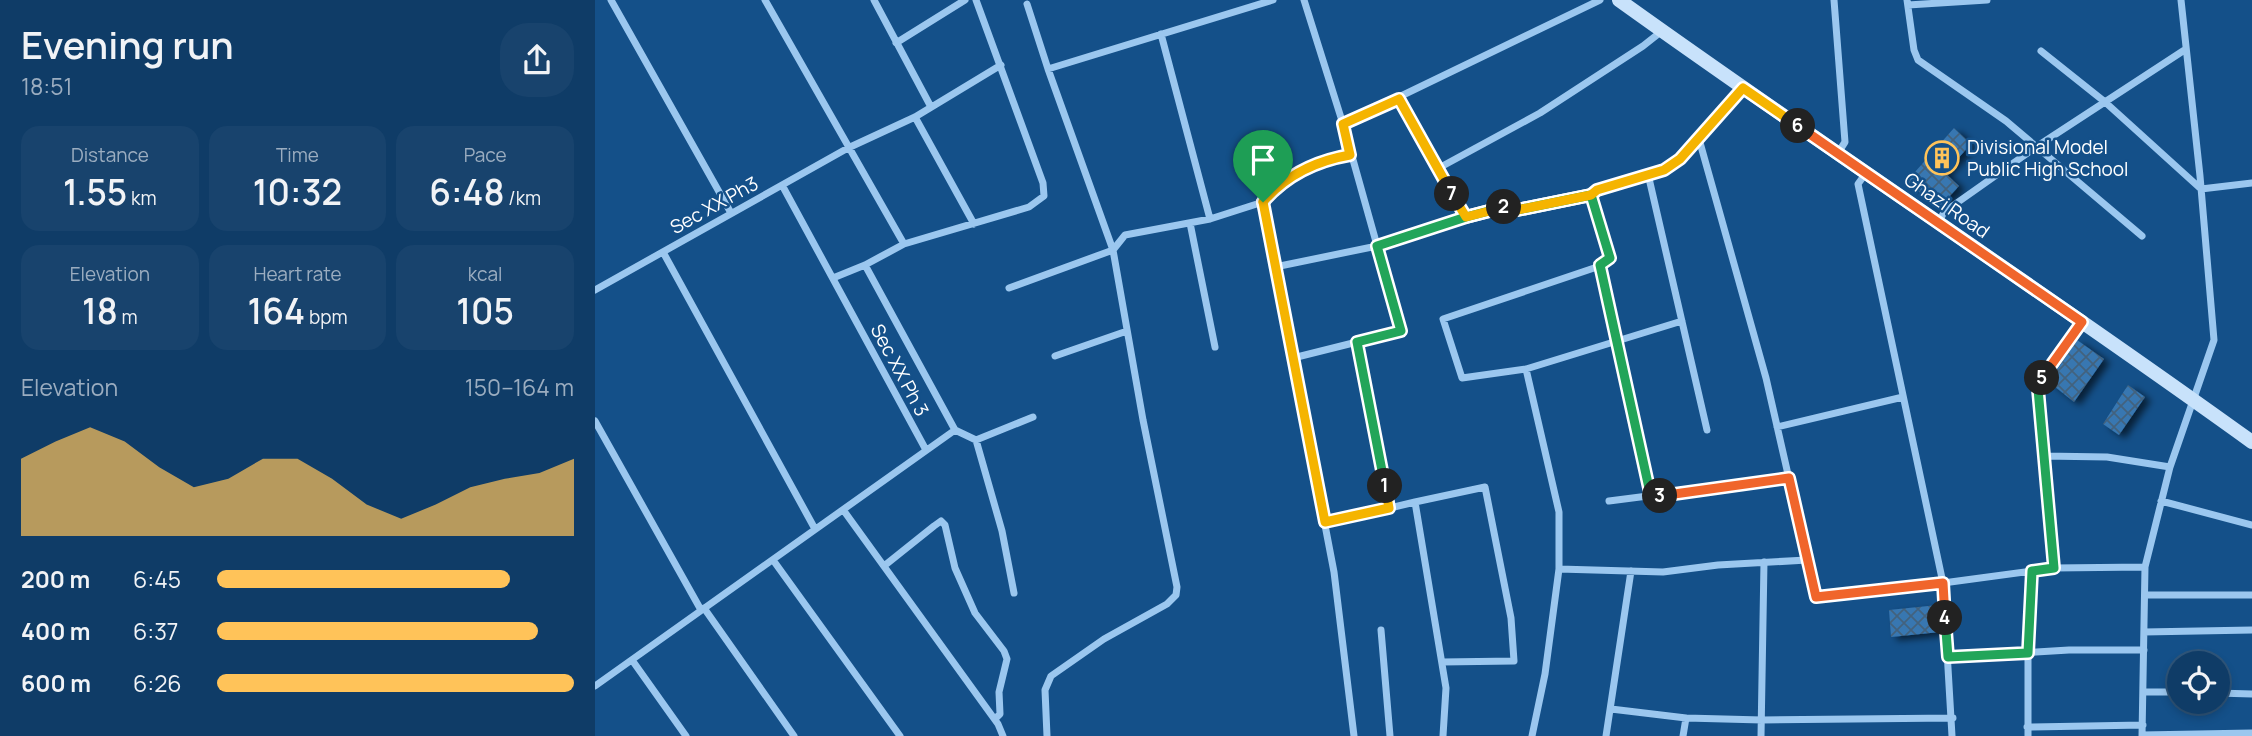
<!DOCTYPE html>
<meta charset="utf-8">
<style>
body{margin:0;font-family:Manrope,sans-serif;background:#18436d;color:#f1f3f6;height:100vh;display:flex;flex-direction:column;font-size:26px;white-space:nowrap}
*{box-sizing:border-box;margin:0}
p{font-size:23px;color:#9badc0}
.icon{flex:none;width:38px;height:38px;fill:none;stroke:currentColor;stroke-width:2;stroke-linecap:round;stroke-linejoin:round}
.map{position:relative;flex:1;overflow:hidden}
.sheet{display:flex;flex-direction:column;background:#0f3c67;width:595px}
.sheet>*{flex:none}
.controls{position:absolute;left:1572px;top:651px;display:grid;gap:14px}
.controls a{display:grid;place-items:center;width:63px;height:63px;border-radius:50%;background:#0f3c67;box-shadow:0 4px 10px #0003,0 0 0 2px #2f567b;font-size:35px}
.pin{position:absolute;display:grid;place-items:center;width:60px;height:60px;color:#fff;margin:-72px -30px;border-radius:50% 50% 50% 0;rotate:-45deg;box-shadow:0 0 7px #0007}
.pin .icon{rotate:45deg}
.km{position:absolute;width:35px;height:35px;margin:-18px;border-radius:50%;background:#222;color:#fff;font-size:19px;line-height:35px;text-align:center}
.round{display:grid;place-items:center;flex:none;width:74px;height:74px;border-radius:28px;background:#18436d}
.headline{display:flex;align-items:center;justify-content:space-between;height:119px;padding:0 21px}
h1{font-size:38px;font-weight:600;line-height:52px}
.metrics{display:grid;grid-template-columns:repeat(3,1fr);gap:10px;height:119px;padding:7px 21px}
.metrics div{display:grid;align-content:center;border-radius:18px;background:#18436d;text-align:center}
.metrics b{font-size:35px;font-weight:600}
.metrics small{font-size:19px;font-weight:400}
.metrics p{font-size:19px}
.chart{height:196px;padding:14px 21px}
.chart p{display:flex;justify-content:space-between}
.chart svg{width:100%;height:126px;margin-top:7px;fill:#ffc359;opacity:.7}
ul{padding:0 21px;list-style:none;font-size:23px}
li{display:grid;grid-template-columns:112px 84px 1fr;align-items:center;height:52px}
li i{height:18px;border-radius:9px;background:#ffc359}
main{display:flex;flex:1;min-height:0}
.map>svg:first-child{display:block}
.building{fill:url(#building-cross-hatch);filter:url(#shadow)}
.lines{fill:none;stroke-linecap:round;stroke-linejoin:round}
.minor{stroke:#9bc7ef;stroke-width:7}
.secondary{stroke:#c8e2fb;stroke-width:14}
.split-1-casing{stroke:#fff;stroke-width:14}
.split-2-casing{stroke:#fff;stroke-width:14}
.split-3-casing{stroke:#fff;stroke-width:14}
.split-4-casing{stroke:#fff;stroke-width:14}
.split-5-casing{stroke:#fff;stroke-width:14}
.split-6-casing{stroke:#fff;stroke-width:14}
.split-7-casing{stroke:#fff;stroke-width:14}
.split-8-casing{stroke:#fff;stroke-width:14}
.split-1{stroke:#f5b400;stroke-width:9}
.split-2{stroke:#22a559;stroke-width:9}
.split-3{stroke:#22a559;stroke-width:9}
.split-4{stroke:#f0652b;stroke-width:9}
.split-5{stroke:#22a559;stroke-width:9}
.split-6{stroke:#f0652b;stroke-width:9}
.split-7{stroke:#f5b400;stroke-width:9}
.split-8{stroke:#f5b400;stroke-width:9}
.labels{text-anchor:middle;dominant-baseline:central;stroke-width:5;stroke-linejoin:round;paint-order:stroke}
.poi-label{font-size:19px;fill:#fff;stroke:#145089;text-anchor:start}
.street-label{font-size:19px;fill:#fff;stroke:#145089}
</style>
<main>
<section class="sheet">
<div class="headline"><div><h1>Evening run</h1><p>18:51</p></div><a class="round"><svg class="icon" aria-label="share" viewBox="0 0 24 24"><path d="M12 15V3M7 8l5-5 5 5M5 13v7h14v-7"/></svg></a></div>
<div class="metrics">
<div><p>Distance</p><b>1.55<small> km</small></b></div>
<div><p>Time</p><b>10:32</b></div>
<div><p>Pace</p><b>6:48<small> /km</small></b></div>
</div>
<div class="metrics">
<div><p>Elevation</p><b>18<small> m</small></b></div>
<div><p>Heart rate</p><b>164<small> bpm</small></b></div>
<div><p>kcal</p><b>105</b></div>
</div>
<div class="chart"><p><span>Elevation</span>150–164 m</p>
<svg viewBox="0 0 160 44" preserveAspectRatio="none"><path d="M0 44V17L10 11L20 6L30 11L40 20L50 27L60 24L70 17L80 17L90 24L100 33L110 38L120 33L130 27L140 24L150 22L160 17V44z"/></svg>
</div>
<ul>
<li><b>200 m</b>6:45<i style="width:82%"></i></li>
<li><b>400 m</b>6:37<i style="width:90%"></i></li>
<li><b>600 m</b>6:26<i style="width:100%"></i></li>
</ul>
</section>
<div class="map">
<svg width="1657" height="736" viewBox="0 0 1657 736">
<defs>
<pattern id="building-cross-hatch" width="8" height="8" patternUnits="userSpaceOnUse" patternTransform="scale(1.75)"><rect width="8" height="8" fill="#3877b1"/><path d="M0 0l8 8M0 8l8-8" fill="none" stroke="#42627e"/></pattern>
<filter id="shadow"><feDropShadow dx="6" dy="3.5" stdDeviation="3.5" flood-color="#0009"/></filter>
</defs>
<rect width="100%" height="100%" fill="#145089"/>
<!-- building -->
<path class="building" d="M1359 128 1376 144 1350 173 1364 186 1343 209 1312 181Z
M1482 340 1509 359 1479 402 1454 382Z
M1533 385 1550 397 1524 435 1508 424Z
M1343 605 1345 632 1296 637 1294 610Z"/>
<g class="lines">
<!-- minor -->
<path class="minor" d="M16 0 136 213
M170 0 309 244
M279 0 336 107
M1239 0 1250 142 1243 153
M1312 0 1319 50 1323 60 1411 121 1547 236
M432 4 453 69 518 250 548 420 582 587 581 595 572 604 509 639 456 676 450 690 452 736
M1313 5 1392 0
M566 34 615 219
M301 43 370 0
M1446 51 1510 102 1606 189 1657 183
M453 69 678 0
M320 117 379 224
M748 124 1005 0
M1104 139 1171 378 1221 597 1348 583 1459 568 1550 567
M842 169 945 113 1048 46 1067 31
M1271 173 1263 184 1348 583 1357 736
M1053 174 1112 430
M187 185 331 450
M668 202 739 572 759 736
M871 217 914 206 922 210 996 195
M1344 222 1349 212 1441 147 1591 49
M595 223 620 347
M68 252 220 529
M270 265 360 430 381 440 407 531 419 593
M1005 266 1056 497
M680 267 782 246 871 217 804 99
M238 278 270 265 309 244 434 207 449 196 448 183 381 0
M414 288 518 250 530 235 615 219 668 202 680 188 704 170 755 155
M0 290 253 148 320 117 406 65
M1087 321 931 369 867 378 848 319 1005 266 1015 258 996 195 1001 190 1069 170 1085 159 1148 88
M762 342 795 508 820 502 851 688 848 736
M460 356 532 331
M698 358 806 331 748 124 709 0
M931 369 964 512V569
M0 421 106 610
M1182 427 1308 397
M381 440 438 417
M1449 456 1512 457 1575 467
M1014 501 1193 478
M1566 501 1657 525
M820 502 890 487 916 618 919 661 847 662
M249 511 403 724 408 736
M730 521 795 508
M178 560 305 736
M289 566 339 526 346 521 350 525 360 568 380 613 409 651 412 659 404 692 405 714 400 719
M1459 568 1443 389 1447 377 1487 322
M1550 595H1657
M109 608 199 736
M786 630 795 736
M1549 632 1657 630
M1353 657 1474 650H1549
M37 660 91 736
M0 686 360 430
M1549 692H1584
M1622 693 1657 694
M1016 709 1091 718 1167 720 1358 718
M1432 727 1548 725
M1547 735 1657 733
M937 736 950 674 964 569 1068 572 1123 565 1212 560
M1011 736 1036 571
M1088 736 1091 718
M1166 736 1169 562
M1433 736V652L1437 571
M1547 736 1550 567 1575 467 1619 340 1605 176 1586 0"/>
<!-- secondary -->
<path class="secondary" d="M1024 0C1233 150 1448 291 1657 442"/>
</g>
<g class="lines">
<defs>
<path id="split-1" d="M668 202 730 522 794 508 790 486"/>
<path id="split-2" d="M790 486 762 342 806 331 782 246 871 217 909 207"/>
<path id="split-3" d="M909 207 914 206 922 210 996 195 1015 258 1005 265 1056 497 1065 496"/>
<path id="split-4" d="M1065 496 1194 478 1221 597 1348 583 1350 618"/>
<path id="split-5" d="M1350 618 1353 657 1433 653 1437 571 1459 568 1443 389 1447 378"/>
<path id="split-6" d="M1203 126 1487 322 1447 378"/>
<path id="split-7" d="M857 194 871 217 914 206 922 210 996 195 1002 190 1069 170 1085 159 1148 88 1203 126"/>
<path id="split-8" d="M668 202C691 175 720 161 755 155L748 124 804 99 857 194"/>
</defs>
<!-- split-1 casing -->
<use href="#split-1" class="split-1-casing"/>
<!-- split-2 casing -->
<use href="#split-2" class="split-2-casing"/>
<!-- split-3 casing -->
<use href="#split-3" class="split-3-casing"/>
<!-- split-4 casing -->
<use href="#split-4" class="split-4-casing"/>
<!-- split-5 casing -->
<use href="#split-5" class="split-5-casing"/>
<!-- split-6 casing -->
<use href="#split-6" class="split-6-casing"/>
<!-- split-7 casing -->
<use href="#split-7" class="split-7-casing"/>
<!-- split-8 casing -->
<use href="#split-8" class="split-8-casing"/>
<!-- split-1 -->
<use href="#split-1" class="split-1"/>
<!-- split-2 -->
<use href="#split-2" class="split-2"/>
<!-- split-3 -->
<use href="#split-3" class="split-3"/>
<!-- split-4 -->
<use href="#split-4" class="split-4"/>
<!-- split-5 -->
<use href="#split-5" class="split-5"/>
<!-- split-6 -->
<use href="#split-6" class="split-6"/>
<!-- split-7 -->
<use href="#split-7" class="split-7"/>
<!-- split-8 -->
<use href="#split-8" class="split-8"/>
</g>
<!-- icons -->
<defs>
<symbol id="building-ring" viewBox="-11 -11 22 22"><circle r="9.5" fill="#145089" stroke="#ffc359" stroke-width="1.5"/><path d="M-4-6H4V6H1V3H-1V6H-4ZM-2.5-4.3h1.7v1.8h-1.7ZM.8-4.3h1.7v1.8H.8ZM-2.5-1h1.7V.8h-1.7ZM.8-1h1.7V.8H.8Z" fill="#ffc359"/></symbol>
</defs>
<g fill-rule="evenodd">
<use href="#building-ring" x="1328" y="139" width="38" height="38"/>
</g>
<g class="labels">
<!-- poi labels -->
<g class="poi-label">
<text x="1372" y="147">Divisional Model<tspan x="1372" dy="22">Public High School</tspan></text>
</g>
<!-- street labels -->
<g class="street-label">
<text transform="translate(119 205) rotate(-29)">Sec XX Ph3</text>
<text transform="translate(1352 205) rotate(35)">Ghazi Road</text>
<text transform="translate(305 370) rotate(62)">Sec XX Ph 3</text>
</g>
</g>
</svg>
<div class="controls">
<a><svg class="icon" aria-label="locate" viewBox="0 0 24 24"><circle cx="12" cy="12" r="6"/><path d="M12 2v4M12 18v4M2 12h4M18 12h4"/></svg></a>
</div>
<div class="pin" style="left:668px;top:202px;background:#1e9e55"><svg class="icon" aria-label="arrive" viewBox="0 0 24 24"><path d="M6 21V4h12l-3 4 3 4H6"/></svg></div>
<b class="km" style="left:790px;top:486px">1</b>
<b class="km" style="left:909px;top:207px">2</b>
<b class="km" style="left:1065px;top:496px">3</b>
<b class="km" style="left:1350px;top:618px">4</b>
<b class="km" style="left:1447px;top:378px">5</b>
<b class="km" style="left:1203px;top:126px">6</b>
<b class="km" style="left:857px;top:194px">7</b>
</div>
</main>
